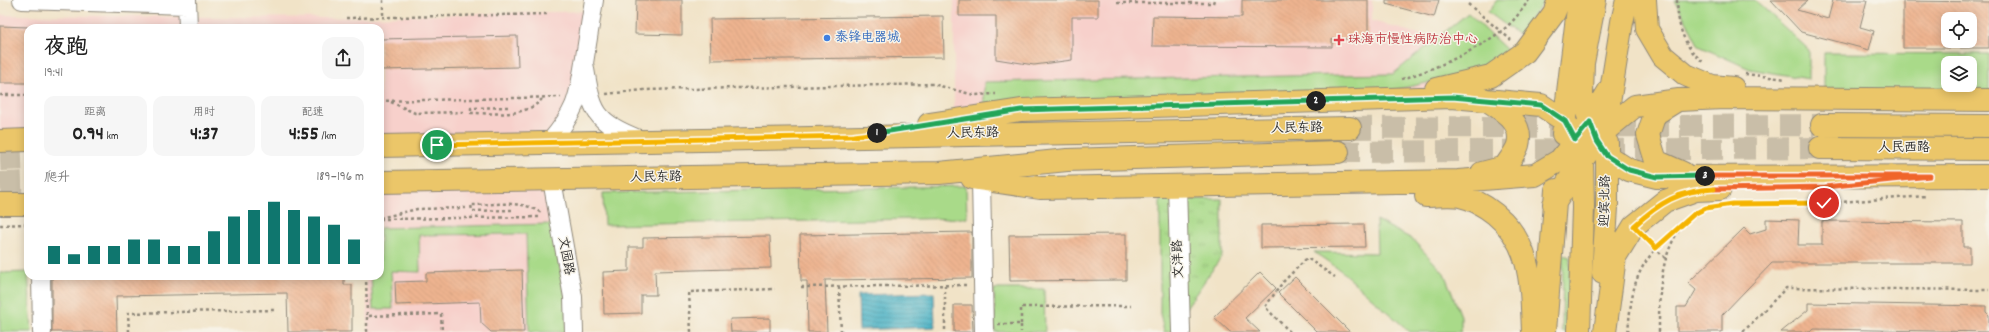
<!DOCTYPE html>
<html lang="zh">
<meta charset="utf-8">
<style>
body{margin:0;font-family:Dekko,"LXGW WenKai TC",sans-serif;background:#f6f6f6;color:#222;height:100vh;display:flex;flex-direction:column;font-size:15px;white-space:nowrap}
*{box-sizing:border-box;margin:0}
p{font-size:13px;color:#767676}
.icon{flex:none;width:22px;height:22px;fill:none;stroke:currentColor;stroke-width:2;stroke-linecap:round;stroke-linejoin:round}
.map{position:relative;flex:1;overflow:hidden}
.sheet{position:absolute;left:24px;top:24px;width:360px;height:256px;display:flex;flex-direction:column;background:#fff;border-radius:12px;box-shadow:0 2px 10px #0003}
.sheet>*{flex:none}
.controls{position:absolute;left:1941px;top:12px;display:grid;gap:8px}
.controls a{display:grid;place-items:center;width:36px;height:36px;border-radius:8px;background:#fff;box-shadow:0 2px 10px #0003;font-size:20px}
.pin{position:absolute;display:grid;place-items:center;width:34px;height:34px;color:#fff;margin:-17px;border:2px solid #fff;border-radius:50%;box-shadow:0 1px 4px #0007}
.km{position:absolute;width:20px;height:20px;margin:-10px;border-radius:50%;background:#222;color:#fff;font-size:11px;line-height:20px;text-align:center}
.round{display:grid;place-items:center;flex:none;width:42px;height:42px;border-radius:12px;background:#f6f6f6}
.headline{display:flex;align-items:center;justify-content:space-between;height:68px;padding:0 20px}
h1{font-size:22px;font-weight:700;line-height:30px}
.stats{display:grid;grid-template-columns:repeat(3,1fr);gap:6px;height:68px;padding:4px 20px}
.stats div{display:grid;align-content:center;border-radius:10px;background:#f6f6f6;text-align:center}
.stats b{font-size:20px;font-weight:700}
.stats small{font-size:11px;font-weight:400}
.stats p{font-size:11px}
.chart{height:112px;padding:8px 20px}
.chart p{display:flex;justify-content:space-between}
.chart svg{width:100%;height:72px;margin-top:4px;stroke:#0f766e;stroke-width:6}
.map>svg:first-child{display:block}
.built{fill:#f7d0cb}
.green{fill:#a9da89;stroke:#6a825a;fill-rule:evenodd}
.park{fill:url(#park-tufts);stroke:#6a825a}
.water{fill:url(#water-rules);stroke:#396e78}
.building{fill:url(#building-back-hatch);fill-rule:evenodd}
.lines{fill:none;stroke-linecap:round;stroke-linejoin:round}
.major-tunnel{stroke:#c9bea8;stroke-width:22;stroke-dasharray:22 11;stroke-linecap:butt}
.minor-casing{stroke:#8e8779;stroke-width:20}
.major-casing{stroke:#8e8779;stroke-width:24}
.path{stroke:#8e8779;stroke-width:2.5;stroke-dasharray:3 3;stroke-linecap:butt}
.minor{stroke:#fff;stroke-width:18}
.major{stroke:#ebc669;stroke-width:22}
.split-1-casing{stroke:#fff;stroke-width:8}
.split-2-casing{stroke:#fff;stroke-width:8}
.split-3-casing{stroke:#fff;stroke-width:8}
.split-4-casing{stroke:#fff;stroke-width:8}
.split-5-casing{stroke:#fff;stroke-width:8}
.split-1{stroke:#f5b400;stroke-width:5}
.split-2{stroke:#22a559;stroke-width:5}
.split-3{stroke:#22a559;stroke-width:5}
.split-4{stroke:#f0652b;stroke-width:5}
.split-5{stroke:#f5b400;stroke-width:5}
.shop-dot{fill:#3f7fe0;stroke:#f7f3e8;stroke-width:1.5}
.health-dot{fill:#e0444e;stroke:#f7f3e8;stroke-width:1.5}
.labels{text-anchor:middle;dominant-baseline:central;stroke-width:3;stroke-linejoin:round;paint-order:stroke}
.shop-label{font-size:13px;fill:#366cbe;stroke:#f7f3e8;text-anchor:start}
.health-label{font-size:13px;fill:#be3a42;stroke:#f7f3e8;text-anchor:start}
.street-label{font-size:13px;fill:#2b2b2b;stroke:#f7f3e8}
</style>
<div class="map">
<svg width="1989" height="332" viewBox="0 0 1989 332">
<defs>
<pattern id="park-tufts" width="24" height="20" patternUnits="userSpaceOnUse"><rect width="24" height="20" fill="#a9da89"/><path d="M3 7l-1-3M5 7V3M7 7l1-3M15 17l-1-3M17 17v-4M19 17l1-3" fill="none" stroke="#92bb76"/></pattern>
<pattern id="water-rules" width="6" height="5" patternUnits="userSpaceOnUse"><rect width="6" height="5" fill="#47b1c5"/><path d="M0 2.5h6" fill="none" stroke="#3b90a0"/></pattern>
<pattern id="building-back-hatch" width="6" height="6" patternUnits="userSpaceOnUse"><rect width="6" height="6" fill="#eeb490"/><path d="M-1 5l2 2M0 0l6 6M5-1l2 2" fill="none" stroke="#cc9b7c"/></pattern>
</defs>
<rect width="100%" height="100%" fill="#f7f3e8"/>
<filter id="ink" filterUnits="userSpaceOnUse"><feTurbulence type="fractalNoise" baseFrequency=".025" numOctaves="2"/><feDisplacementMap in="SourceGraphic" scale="8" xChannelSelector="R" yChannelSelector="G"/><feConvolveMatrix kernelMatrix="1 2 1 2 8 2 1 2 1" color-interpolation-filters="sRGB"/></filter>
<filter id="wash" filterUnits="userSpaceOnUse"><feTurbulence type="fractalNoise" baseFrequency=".012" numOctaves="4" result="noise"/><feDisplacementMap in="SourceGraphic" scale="16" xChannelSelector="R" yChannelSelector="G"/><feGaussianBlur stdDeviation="0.9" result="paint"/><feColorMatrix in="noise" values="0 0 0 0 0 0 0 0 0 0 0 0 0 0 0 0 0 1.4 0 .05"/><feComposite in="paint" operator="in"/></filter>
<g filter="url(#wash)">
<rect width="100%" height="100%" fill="#f1e3c7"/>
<!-- built -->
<path class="built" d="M954 0H1372V21L1513 60 1447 87 954 120Z
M592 11 584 63 550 141 380 146V28H28V140H0V15L327 18Z
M552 180 574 332H368L366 276H380V182Z"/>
<!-- green -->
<path class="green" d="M1497 0H1545L1519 35 1488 12Z
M1675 0H1755L1809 50V79L1750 69 1699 46Z
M1468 13 1510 53 1463 75 1394 90 984 104V82L1393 74Z
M1824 53 1989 54V93H1824ZM1948 63H1970V85H1948Z
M966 186 967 218 604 225 603 193Z
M1376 220 1412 239 1444 273 1461 316V332H1410L1340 270 1314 252 1377 253Z
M552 224 566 299 567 332H529L526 234 419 235 420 272 391 271 393 309H373L371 276H380V228Z
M1563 255 1570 257 1569 332H1562Z
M28 272 32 332H0V273Z
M1044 289 1045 332H995L994 289Z"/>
<!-- park -->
<path class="park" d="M1160 199H1222V256L1176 322 1186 332H1164L1160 313Z"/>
<!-- water -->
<path class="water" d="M934 293 935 327 859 330 858 295Z"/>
<g id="blocks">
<!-- building -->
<path class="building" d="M636 0H682V35L635 34Z
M959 0H1098V17H1072V60L1034 65 996 59V16H959Z
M1242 0H1368V39H1332V47L1152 46 1153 16 1242 17Z
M1386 0H1439L1434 17 1386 4Z
M1771 0H1808L1797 10 1828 19 1833 0H1867L1860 27 1874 31 1869 50 1801 32Z
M1903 1 1989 2V48H1903ZM1948 19H1970V41H1948Z
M943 16 944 57 711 60 710 19Z
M0 26 28 27V83H0Z
M517 36 518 67 380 70V39Z
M1766 219 1799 220 1798 245H1822V221L1963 222V247H1970V263H1772L1722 315V332H1677V307H1686L1696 290 1688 283 1744 228 1750 234 1766 229Z
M1364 224 1365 247 1261 248V225Z
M972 232V278L825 280 827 332H808L807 281H801L800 235Z
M1126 234V280L1010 281 1009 235Z
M770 236 771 268 655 271 656 295H641V313L604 314 603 272 629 271V247H643V238Z
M522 270 524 332H491L481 323 480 302 396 305 395 282 426 281V273Z
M1260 272 1276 288 1245 318 1260 332H1230L1214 317Z
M52 276H344V285H352V332H288L287 293 116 296 117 332H52Z
M1295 277 1350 332H1317L1278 293Z
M1808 303 1986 306V312L1989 315V332L1813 329 1810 332H1781L1808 310Z
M954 305H972L973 332H954Z
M770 318V332H731L730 319Z"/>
</g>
</g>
<g filter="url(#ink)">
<use href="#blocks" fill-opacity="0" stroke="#8e8779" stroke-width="1"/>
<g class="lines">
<!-- major-tunnel -->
<path class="major-tunnel" d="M1350 128 1822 125
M1338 152 1820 148
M0 160 28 159
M0 183 28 182"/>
<defs>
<path id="minor" d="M22 0 187 5
M187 0 188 28
M584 63 594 0
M550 142C575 112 578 101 584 63 592 112 593 121 641 140
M552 180 573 297 574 332
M981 180 984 332
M1177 185 1181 332
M41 276 42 332"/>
<path id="major" d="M1595 0 1583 63 1582 95 1590 122 1597 141 1607 156 1629 170 1657 177 1989 176
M1645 0 1647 29 1663 56 1686 75 1712 86 1733 88
M1436 89 1491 76 1525 52 1554 13 1559 0
M1676 101 1655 114 1648 135 1656 161 1683 173
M1609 103 1622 22 1627 0
M929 124 1021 110 1452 97 1541 105 1565 121 1575 140 1582 160 1583 208 1579 332
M1822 125 1989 126
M1563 134 1579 0
M0 141 28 140
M380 146 1350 128
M1820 148 1989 149
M1482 173 1505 167C1509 160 1516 152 1518 145 1524 122 1502 110 1487 100
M972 178 1040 188 1458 181 1535 175 1560 160 1590 122 1610 89
M380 182 939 173 1067 160 1338 152
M1426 196C1437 196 1449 194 1460 196 1474 199 1485 206 1495 214 1533 245 1531 287 1533 332
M0 204H28
M1554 204 1582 160 1597 141 1607 129 1635 106 1679 100 1724 98 1989 100
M1603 273 1607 207V143
M1545 331 1556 190
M1605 332 1615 257 1634 226 1665 201 1696 190 1720 189"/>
</defs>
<!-- minor casing -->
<use href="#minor" class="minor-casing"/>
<!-- major casing -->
<use href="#major" class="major-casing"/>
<!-- path -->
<path class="path" d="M383 0V17
M1677 0C1678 25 1682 45 1703 62
M1117 3H1213L1214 0
M1468 4 1511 40
M346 18 549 14
M1745 74 1786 79
M1402 79C1435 69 1473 52 1500 32 1512 24 1521 11 1529 0
M606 94 643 90 933 84 974 95 996 94
M0 95H28
M380 101 561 97
M391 102 415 113 465 112
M508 107 471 108V113C494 113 525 118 542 99
M1730 204 1824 203 1927 196
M512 210 472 211 471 205C493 205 523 199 541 213
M380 218 417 209 467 208
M380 219 542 217
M0 225 28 224
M1646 239 1665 258
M366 276 367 316
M945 285V332
M801 287 969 285
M839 287 841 332
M998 324H1021V332
M1021 324V307L1131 306
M129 332 128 313 276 310
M367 332V316L441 314 442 332
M691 332 689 292 775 289
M1290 332 1265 307 1283 282 1307 258 1335 277
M1628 332C1632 283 1636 264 1675 231 1685 222 1694 213 1707 208
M1659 332C1659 295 1659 259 1681 227
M1743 332 1786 288 1989 290"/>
<!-- minor -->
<use href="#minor" class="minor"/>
<!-- major -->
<use href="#major" class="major"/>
</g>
</g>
<g class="lines" filter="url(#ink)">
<defs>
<path id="split-1" d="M437 145 853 136 877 133"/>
<path id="split-2" d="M877 133 1021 110 1316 101"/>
<path id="split-3" d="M1316 101 1452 97 1541 105 1565 121 1575 140 1590 122 1597 141 1607 156 1629 170 1657 177 1705 176"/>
<path id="split-4" d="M1705 176H1930L1825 187 1714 189"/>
<path id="split-5" d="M1714 189C1680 190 1659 203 1634 226L1656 248 1694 214 1706 208 1733 204 1824 203"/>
</defs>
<!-- split-1 casing -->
<use href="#split-1" class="split-1-casing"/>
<!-- split-2 casing -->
<use href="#split-2" class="split-2-casing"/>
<!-- split-3 casing -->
<use href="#split-3" class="split-3-casing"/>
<!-- split-4 casing -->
<use href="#split-4" class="split-4-casing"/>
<!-- split-5 casing -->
<use href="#split-5" class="split-5-casing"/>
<!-- split-1 -->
<use href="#split-1" class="split-1"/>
<!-- split-2 -->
<use href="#split-2" class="split-2"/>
<!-- split-3 -->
<use href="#split-3" class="split-3"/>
<!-- split-4 -->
<use href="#split-4" class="split-4"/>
<!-- split-5 -->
<use href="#split-5" class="split-5"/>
</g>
<!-- markers -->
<circle class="shop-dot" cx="827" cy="38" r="4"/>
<path class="health-dot" d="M1337 34h4v4h4v4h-4v4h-4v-4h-4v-4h4z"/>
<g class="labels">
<!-- shop labels -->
<g class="shop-label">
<text x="835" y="38">泰锋电器城</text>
</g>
<!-- health labels -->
<g class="health-label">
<text x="1348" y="40">珠海市慢性病防治中心</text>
</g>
<!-- street labels -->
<g class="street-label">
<text transform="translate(1297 129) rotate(-1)">人民东路</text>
<text transform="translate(973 134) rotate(-1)">人民东路</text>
<text x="1904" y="148">人民西路</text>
<text transform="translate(656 178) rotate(-1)">人民东路</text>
<text transform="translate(1606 201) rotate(-89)">迎宾北路</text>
<text transform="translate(565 256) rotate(80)">文园路</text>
<text transform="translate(1179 259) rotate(-92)">文洋路</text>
</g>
</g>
</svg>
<div class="controls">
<a><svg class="icon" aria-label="locate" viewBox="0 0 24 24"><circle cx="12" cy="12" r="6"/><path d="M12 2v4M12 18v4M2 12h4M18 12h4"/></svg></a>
<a><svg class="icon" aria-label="layers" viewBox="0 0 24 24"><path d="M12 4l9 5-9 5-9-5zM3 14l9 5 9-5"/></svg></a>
</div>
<div class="pin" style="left:437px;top:145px;background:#1e9e55"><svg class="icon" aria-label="arrive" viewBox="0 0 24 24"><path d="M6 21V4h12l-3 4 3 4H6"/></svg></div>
<div class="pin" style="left:1824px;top:203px;background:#d93025"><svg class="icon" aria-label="check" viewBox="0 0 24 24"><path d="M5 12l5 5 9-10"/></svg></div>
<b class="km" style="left:877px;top:133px">1</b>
<b class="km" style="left:1316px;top:101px">2</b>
<b class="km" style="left:1705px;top:176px">3</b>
<section class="sheet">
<div class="headline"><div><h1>夜跑</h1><p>19:41</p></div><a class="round"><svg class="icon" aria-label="share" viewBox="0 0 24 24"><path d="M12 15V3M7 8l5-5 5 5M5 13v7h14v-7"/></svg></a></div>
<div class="stats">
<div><p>距离</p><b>0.94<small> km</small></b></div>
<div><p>用时</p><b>4:37</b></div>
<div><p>配速</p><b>4:55<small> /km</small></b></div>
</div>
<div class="chart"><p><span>爬升</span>189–196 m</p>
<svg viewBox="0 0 160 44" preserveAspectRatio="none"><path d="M5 44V33M15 44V38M25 44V33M35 44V33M45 44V29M55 44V29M65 44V33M75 44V33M85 44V24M95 44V15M105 44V11M115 44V6M125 44V11M135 44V15M145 44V20M155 44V29"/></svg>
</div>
</section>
</div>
